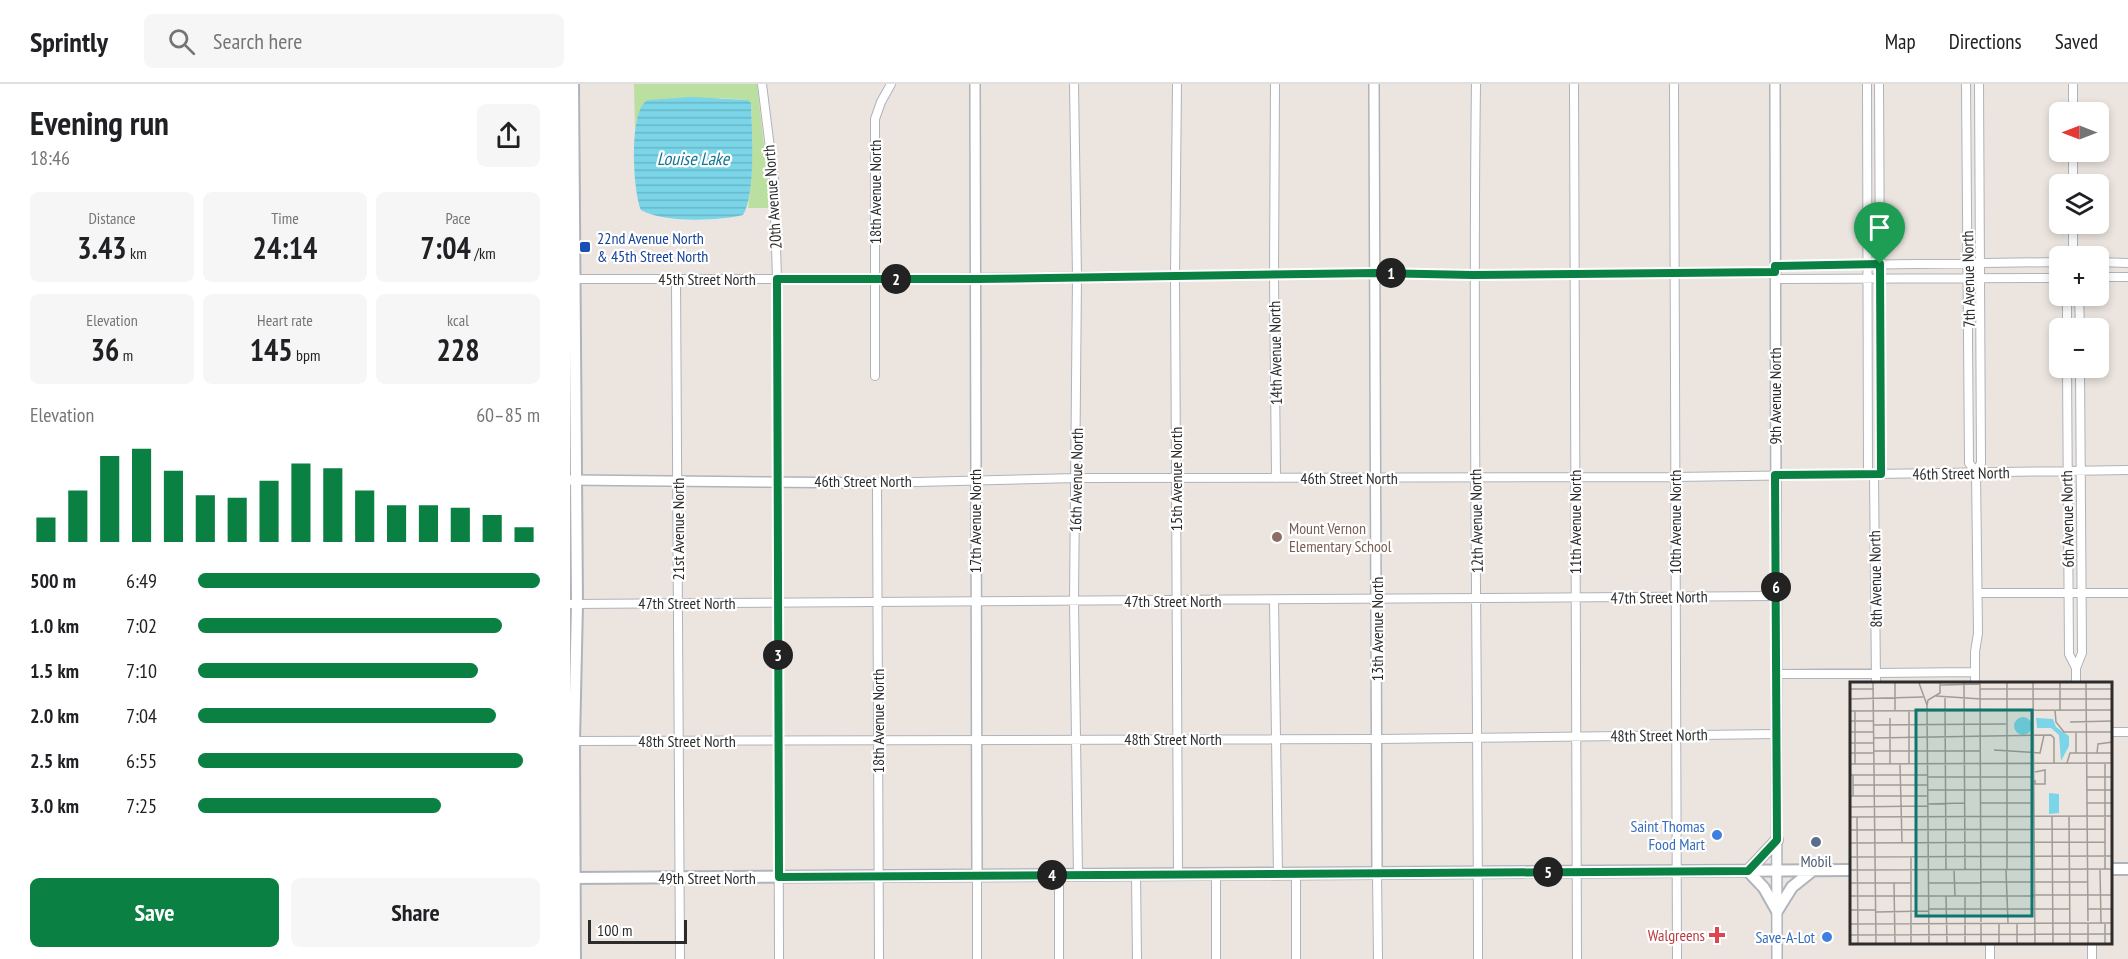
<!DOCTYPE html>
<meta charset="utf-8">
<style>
body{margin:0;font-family:"PT Sans Narrow",sans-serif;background:#f6f6f6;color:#202124;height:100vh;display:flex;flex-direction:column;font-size:22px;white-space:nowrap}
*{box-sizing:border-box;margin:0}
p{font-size:20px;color:#757577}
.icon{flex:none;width:33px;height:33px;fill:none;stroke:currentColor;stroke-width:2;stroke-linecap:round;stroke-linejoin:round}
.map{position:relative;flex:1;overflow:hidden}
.details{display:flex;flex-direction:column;background:#fff;width:570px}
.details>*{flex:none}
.needle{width:39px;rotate:270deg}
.fabs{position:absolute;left:1479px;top:18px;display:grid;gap:12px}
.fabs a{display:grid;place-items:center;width:60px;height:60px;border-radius:9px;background:#fff;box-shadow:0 3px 9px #0003;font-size:30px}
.scale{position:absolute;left:18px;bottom:15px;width:99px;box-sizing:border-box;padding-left:6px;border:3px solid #2c2c2c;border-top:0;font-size:16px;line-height:21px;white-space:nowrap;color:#2c2c2c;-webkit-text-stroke:4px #fff;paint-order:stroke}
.pin{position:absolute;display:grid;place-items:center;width:51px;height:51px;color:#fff;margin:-62px -26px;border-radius:50% 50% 50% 0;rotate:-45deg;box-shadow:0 0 6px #0007}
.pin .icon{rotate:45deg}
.km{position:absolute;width:30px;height:30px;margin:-15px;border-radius:50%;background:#222;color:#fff;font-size:16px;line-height:30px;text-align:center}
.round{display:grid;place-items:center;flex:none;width:63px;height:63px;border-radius:9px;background:#f6f6f6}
.head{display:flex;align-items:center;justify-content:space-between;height:102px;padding:0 30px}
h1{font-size:33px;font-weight:700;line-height:45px}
.metrics{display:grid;grid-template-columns:repeat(3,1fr);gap:9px;height:102px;padding:6px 30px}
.metrics div{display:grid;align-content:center;border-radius:9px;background:#f6f6f6;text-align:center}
.metrics b{font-size:30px;font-weight:700}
.metrics small{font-size:16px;font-weight:400}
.metrics p{font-size:16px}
.chart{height:168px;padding:12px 30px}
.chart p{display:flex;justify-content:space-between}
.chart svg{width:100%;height:108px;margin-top:6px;stroke:#0b8043;stroke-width:6}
.cta{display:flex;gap:12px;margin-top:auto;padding:12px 30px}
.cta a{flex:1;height:69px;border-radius:9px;background:#0b8043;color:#fff;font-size:24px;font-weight:700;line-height:69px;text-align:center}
.cta a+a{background:#f6f6f6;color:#202124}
ul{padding:0 30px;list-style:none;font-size:20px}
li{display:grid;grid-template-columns:96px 72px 1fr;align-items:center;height:45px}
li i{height:15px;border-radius:8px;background:#0b8043}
header{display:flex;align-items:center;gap:36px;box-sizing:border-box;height:84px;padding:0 30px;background:#fff;border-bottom:2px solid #e0e0e0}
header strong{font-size:28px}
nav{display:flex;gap:33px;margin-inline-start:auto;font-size:21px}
.search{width:420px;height:54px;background:#f6f6f6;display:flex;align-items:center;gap:15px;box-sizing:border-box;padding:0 21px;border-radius:9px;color:#757577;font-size:22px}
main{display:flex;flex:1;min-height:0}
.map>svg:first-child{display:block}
.park{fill:#bbdf9f}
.water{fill:url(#water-rules)}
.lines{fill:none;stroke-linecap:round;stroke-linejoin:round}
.minor-casing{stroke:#afb3bb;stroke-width:10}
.tertiary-casing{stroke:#afb3bb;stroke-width:12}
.secondary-casing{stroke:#afb3bb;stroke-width:14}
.minor{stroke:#fff;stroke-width:8}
.tertiary{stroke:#fff;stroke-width:9}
.secondary{stroke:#fff;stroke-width:10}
.route-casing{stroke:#fff;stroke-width:12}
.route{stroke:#0b8043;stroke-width:8}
.transit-dot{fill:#1a4fb4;stroke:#fff;stroke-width:2}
.education-dot{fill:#8d6e63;stroke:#fff;stroke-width:2}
.shop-dot{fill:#3f7fe0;stroke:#fff;stroke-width:2}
.service-dot{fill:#5c6f8a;stroke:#fff;stroke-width:2}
.health-dot{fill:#e0444e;stroke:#fff;stroke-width:2}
.labels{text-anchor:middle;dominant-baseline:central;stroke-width:4.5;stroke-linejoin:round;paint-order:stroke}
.street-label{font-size:16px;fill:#2c2c2c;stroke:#fff}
.transit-label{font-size:16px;fill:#164399;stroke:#fff;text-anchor:start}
.education-label{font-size:16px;fill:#785e54;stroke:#fff;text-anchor:start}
.shop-label{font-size:16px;fill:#366cbe;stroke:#fff;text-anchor:end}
.service-label{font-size:16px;fill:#4e5e75;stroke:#fff}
.health-label{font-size:16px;fill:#be3a42;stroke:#fff;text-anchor:end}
.water-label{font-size:18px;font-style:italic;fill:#167695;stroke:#fff}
.inset-road{fill:none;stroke:#9f9b97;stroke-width:1.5}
.view{fill:#0f766e;fill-opacity:0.15;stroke:#0f766e;stroke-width:3}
.inset-edge{fill:none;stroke:#2c2c2c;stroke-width:3}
</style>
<header>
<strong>Sprintly</strong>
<div class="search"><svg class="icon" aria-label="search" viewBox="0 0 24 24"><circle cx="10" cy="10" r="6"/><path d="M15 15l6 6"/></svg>Search here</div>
<nav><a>Map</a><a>Directions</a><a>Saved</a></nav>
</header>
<main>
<section class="details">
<div class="head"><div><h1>Evening run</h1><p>18:46</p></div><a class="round"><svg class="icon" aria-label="share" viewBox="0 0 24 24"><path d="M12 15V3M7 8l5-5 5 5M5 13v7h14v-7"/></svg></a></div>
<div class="metrics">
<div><p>Distance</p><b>3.43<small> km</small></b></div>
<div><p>Time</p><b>24:14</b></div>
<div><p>Pace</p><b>7:04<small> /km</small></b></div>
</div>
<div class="metrics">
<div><p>Elevation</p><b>36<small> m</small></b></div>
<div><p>Heart rate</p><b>145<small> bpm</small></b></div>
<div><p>kcal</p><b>228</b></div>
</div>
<div class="chart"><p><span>Elevation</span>60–85 m</p>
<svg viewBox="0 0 160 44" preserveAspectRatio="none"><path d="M5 44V34M15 44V23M25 44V9M35 44V6M45 44V15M55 44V25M65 44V26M75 44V19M85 44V12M95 44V14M105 44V23M115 44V29M125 44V29M135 44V30M145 44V33M155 44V38"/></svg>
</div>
<ul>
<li><b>500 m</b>6:49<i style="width:100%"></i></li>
<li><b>1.0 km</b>7:02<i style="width:89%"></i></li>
<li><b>1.5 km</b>7:10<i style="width:82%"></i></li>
<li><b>2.0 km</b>7:04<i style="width:87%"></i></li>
<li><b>2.5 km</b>6:55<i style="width:95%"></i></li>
<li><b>3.0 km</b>7:25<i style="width:71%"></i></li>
</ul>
<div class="cta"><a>Save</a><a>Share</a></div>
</section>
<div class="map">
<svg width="1558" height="875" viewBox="0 0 1558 875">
<defs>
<pattern id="water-rules" width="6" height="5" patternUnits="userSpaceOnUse" patternTransform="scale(1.5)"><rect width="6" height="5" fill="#79d5e7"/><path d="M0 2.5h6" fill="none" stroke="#69b7c6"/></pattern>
</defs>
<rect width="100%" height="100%" fill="#ece5df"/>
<!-- park -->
<path class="park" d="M64 0H187L201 124H178C183 90 183 54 181 20L178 16 151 14 67 34 65 47Z"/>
<!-- water -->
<path class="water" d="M121 13 178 16 181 19C182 45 186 111 173 131 148 137 94 139 71 126 63 107 58 25 78 16Z"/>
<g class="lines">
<defs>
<path id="minor" d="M192 0 204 96 207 195 209 875
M504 0 507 193 504 517 508 791
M607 0 605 192 608 791
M705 0 704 191 706 394
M906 0C902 292 908 583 908 875
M1004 0 1007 875
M1104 0 1107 875
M1297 0 1298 390
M1309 0 1311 390
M1396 0 1399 379 1406 388
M1503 0V28
M1503 68V100
M1503 140V172
M1528 178 1558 179
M1205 182 1490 178
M1528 193H1558
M1 195H305L805 189 903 191 1205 188
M1205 195 1490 194
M106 196 110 875
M1509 212 1510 244
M1497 244V212
M1497 284 1499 570 1506 584
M305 292V35L311 18 321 0
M1304 390 1306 599
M1408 509H1558
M704 516 708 790
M0 520 1206 512
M1206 590 1405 588
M1405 599V568L1408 549 1406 388 1411 379 1409 0
M1506 599V584L1512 569 1510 284
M1542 648H1558
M0 657 807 655 1207 650
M807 789 808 875
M726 790V875
M566 791 567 875
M407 792V875
M1420 858V875
M1522 858V875
M309 875 307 399 506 394 1105 393 1558 386
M489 875V791
M646 875V790"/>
<path id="tertiary" d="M405 0C407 264 405 528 407 792
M804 0 807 789
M1205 0 1207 875
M0 396 307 399"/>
<path id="secondary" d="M3 0 7 520 4 657 5 875
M1542 785H1558
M1178 787 1194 804 1207 827
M1178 787 1207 756
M0 794 1282 786
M1207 827 1222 803 1242 787"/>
</defs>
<!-- minor casing -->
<use href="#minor" class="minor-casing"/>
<!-- tertiary casing -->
<use href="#tertiary" class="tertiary-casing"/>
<!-- secondary casing -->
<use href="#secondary" class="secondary-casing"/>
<!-- minor -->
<use href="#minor" class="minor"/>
<!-- tertiary -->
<use href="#tertiary" class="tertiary"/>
<!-- secondary -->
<use href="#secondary" class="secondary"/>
</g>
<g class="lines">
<defs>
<path id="route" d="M1310 180 1311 390 1205 391 1207 756 1178 787 209 793 207 195H407L805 189 903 191 1205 188V182Z"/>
</defs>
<!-- route casing -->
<use href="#route" class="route-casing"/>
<!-- route -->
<use href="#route" class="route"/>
</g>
<!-- markers -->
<rect class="transit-dot" x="9" y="157" width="12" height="12" rx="3"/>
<circle class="education-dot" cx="707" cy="453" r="6"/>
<g class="shop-dot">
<circle cx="1147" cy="751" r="6"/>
<circle cx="1257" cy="853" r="6"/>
</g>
<circle class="service-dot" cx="1246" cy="758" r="6"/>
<path class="health-dot" d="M1144 842h6v6h6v6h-6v6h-6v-6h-6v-6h6z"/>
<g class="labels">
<!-- street labels -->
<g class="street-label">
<text transform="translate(305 108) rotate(-90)">18th Avenue North</text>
<text transform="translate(202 113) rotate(-94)">20th Avenue North</text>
<text x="137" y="195">45th Street North</text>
<text transform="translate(1398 195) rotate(-91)">7th Avenue North</text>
<text transform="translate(705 269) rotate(-91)">14th Avenue North</text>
<text transform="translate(1205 312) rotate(-90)">9th Avenue North</text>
<text transform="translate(1391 389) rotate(-1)">46th Street North</text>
<text x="779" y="394">46th Street North</text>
<text transform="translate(606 395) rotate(-90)">15th Avenue North</text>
<text transform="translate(506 396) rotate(-89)">16th Avenue North</text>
<text x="293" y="397">46th Street North</text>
<text transform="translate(1497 435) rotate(-91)">6th Avenue North</text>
<text transform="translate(405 437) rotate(-90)">17th Avenue North</text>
<text transform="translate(906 437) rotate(-91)">12th Avenue North</text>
<text transform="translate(1005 438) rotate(-90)">11th Avenue North</text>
<text transform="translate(1105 438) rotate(-90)">10th Avenue North</text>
<text transform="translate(108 445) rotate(-90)">21st Avenue North</text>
<text transform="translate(1305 495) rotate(-91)">8th Avenue North</text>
<text transform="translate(1089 513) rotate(-1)">47th Street North</text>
<text x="603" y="517">47th Street North</text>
<text x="117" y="519">47th Street North</text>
<text transform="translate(807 545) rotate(-90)">13th Avenue North</text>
<text transform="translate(308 637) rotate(-90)">18th Avenue North</text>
<text transform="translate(1089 651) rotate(-1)">48th Street North</text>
<text x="603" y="655">48th Street North</text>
<text x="117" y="657">48th Street North</text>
<text x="137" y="794">49th Street North</text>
</g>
<!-- transit labels -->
<g class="transit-label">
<text x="27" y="154">22nd Avenue North<tspan x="27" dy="18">&amp; 45th Street North</tspan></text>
</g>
<!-- education labels -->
<g class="education-label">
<text x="719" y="444">Mount Vernon<tspan x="719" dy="18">Elementary School</tspan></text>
</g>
<!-- shop labels -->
<g class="shop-label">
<text x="1135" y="742">Saint Thomas<tspan x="1135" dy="18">Food Mart</tspan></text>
<text x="1245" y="853">Save-A-Lot</text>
</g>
<!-- service labels -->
<g class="service-label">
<text x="1246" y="777">Mobil</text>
</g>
<!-- health labels -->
<g class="health-label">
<text x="1135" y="851">Walgreens</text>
</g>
<!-- water labels -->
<g class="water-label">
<text x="123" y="74">Louise Lake</text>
</g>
</g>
<!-- overview -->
<g transform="translate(1280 598)">
<rect width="262" height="262" fill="#ece5df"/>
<path d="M164 44a9 9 0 1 1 18 0a9 9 0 1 1-18 0ZM186 36 203 37 206 45 219 54V64L211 79 209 53 201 46H187ZM199 111 209 112V131L199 132Z" fill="#79d5e7"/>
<path class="inset-road" d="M23 1 26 262M69 1 77 23M114 1 115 188M130 1 131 240M157 1V188M183 1 185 262M210 1V28M236 1 238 239M91 3 130 2M0 7H24M130 7H263M86 14 131 17H263M95 16 96 188M0 17 73 15M45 28V1M205 28 206 40 214 50H263M0 29 263 28M5 29V82M0 39H24M220 40 263 39M23 43 156 42M0 50H24M24 56 201 53 204 56V82M0 61H24M144 68 190 71 194 53M24 69H130M0 71H24M226 71V51M247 71 248 62 263 60M217 81 220 71H263M255 81V187M0 82 263 81M40 82V36M50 82 52 161M59 82V29M185 90 195 88V102H185V98M0 93H78M3 93V114M78 95H183M237 95H263M3 103H78M78 108H183M237 108H263M0 114H78M130 121H183M237 121H263M78 122 114 121M0 125 78 124M202 134 203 262M219 134 220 262M0 135 263 134M7 135 8 262M0 148 255 147M0 161 255 160M61 174V262M0 175 263 174M250 187 251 241M0 188 263 187M104 188 105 214M156 188 158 241M131 200H237M0 201H61M44 201 45 262M79 201H131M182 213H263M0 214H184M96 214 97 262M115 215V262M78 227H220M237 227H263M0 228H26M26 230 78 229M0 242 263 241M131 242V262M149 242V262M167 242V262M0 253 263 252M79 262 77 24 78 18 90 11V1M238 262V242M255 262V242"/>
<path class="view" d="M66 28H182V234H66Z"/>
<rect width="262" height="262" class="inset-edge"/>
</g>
</svg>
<div class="fabs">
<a><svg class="needle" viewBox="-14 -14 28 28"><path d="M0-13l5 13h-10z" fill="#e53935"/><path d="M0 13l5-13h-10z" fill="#757577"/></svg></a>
<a><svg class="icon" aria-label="layers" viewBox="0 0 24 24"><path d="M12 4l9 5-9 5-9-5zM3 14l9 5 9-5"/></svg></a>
<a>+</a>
<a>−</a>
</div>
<div class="scale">100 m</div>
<div class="pin" style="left:1310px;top:180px;background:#1e9e55"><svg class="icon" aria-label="arrive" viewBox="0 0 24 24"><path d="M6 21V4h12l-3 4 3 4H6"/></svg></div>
<b class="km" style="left:821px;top:189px">1</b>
<b class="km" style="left:326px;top:195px">2</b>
<b class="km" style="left:208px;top:571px">3</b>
<b class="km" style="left:482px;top:791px">4</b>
<b class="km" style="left:978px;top:788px">5</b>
<b class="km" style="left:1206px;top:503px">6</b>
</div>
</main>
